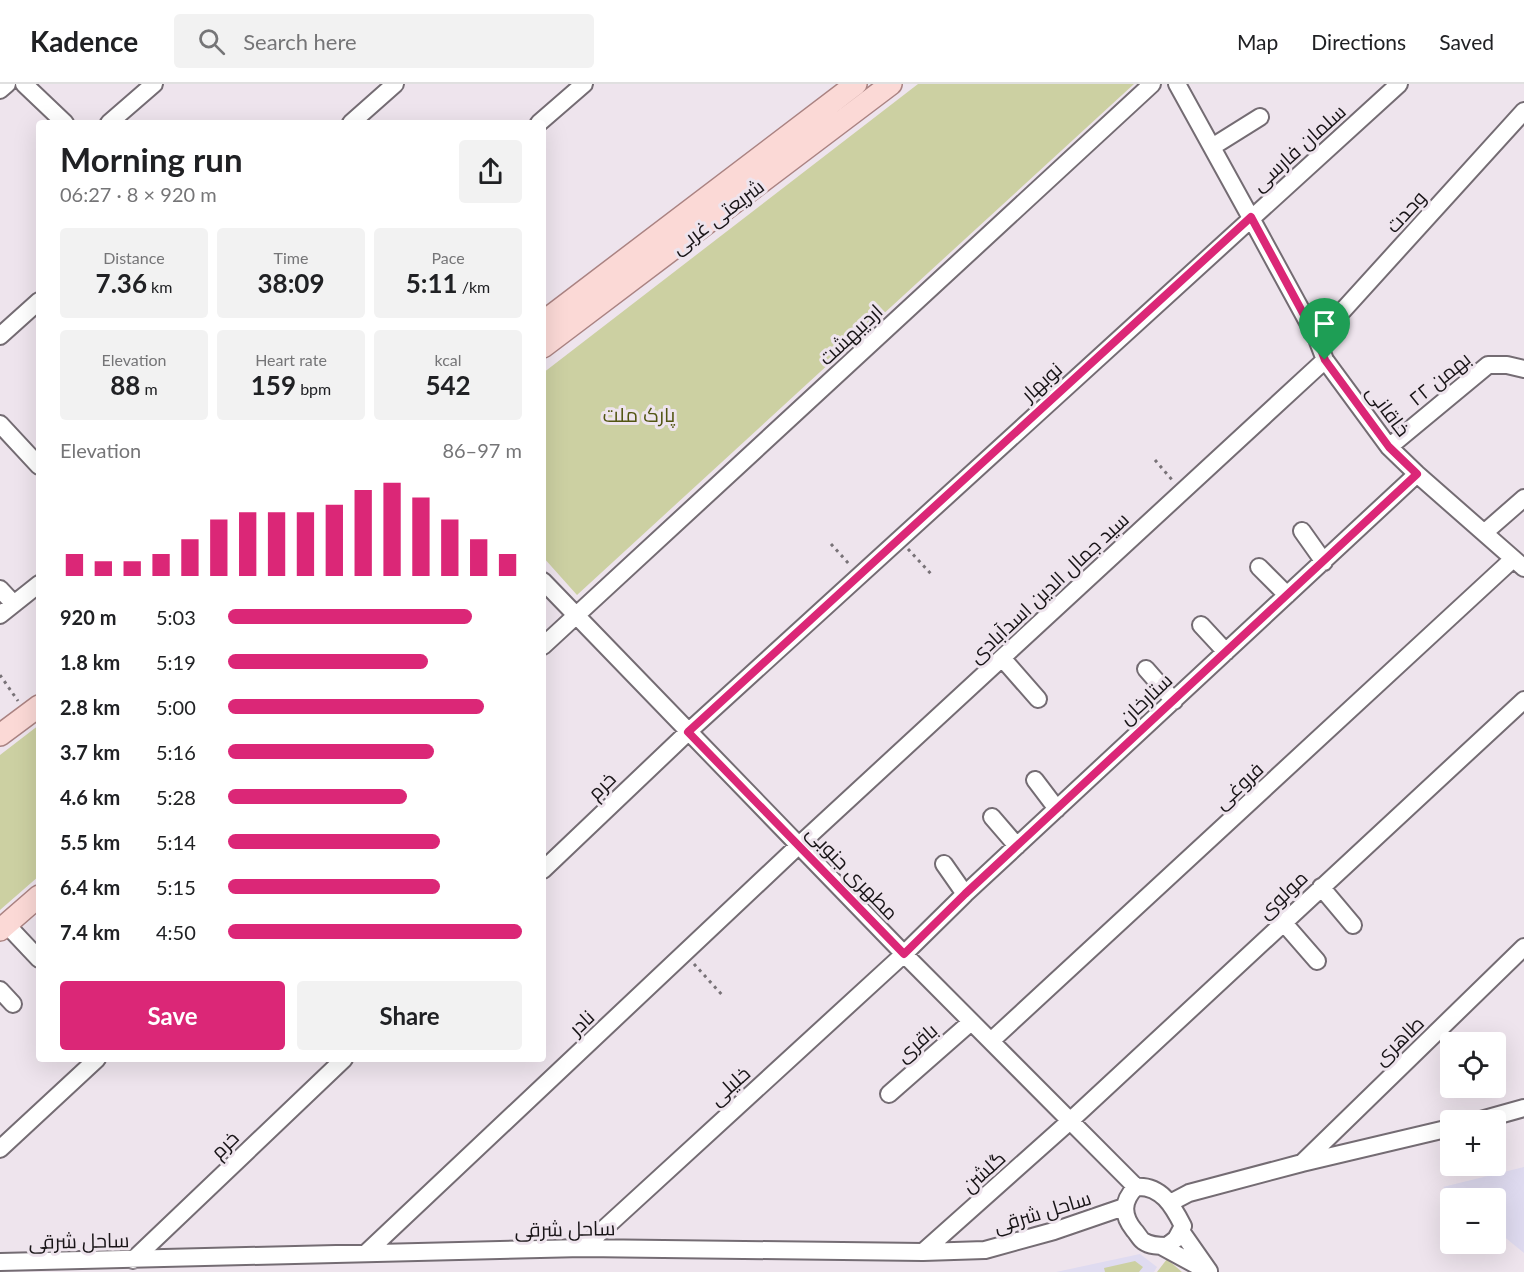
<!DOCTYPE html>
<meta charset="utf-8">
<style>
body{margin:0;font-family:Lato,Cairo,sans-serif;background:#f2f2f2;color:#202124;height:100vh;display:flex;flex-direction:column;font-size:22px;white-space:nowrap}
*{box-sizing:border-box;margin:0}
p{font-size:20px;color:#757577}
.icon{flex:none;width:33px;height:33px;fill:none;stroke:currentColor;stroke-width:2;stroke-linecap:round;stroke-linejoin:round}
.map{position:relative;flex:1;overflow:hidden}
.panel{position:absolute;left:36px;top:36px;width:510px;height:942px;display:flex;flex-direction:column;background:#fff;border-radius:6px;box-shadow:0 6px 24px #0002}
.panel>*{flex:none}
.fabs{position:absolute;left:1440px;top:948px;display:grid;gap:12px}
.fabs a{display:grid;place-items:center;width:66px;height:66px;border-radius:6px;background:#fff;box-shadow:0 6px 24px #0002;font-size:30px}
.pin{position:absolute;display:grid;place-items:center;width:51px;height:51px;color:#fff;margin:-62px -26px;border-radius:50% 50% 50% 0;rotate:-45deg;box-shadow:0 0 6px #0007}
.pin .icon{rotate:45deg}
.round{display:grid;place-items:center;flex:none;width:63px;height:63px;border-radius:6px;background:#f2f2f2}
.headline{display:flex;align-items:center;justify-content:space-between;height:102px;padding:0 24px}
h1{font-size:33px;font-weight:700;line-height:45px}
.stats{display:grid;grid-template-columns:repeat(3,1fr);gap:9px;height:102px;padding:6px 24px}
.stats div{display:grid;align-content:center;border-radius:6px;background:#f2f2f2;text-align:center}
.stats b{font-size:26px;font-weight:700}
.stats small{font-size:16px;font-weight:400}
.stats p{font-size:16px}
.chart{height:168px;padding:12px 24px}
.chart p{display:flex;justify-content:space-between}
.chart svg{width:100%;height:108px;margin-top:6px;stroke:#db2777;stroke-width:6}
.cta{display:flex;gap:12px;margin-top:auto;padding:12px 24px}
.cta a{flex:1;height:69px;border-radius:6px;background:#db2777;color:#fff;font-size:24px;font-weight:700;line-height:69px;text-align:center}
.cta a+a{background:#f2f2f2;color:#202124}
ul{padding:0 24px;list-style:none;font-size:20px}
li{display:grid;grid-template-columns:96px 72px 1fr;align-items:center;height:45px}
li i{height:15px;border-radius:8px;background:#db2777}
header{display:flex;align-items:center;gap:36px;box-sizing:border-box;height:84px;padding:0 30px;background:#fff;border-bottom:2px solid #e0e0e0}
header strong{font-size:28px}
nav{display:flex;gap:33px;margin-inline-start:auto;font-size:21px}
.search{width:420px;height:54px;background:#f2f2f2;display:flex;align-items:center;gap:15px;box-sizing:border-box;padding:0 21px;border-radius:6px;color:#757577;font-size:22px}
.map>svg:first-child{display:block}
.education{fill:#dfdbf0}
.green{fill:#ccd0a2}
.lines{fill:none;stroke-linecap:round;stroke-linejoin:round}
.minor-casing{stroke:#746c73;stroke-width:20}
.major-casing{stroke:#aa8382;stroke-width:24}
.path{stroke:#787277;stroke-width:3;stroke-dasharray:3 4.5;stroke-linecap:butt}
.minor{stroke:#fff;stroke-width:16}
.major{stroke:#fbd9d6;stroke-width:21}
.route-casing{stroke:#fff;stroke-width:12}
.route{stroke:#db2777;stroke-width:8}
.labels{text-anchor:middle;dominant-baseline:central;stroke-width:6;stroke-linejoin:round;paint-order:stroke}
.street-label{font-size:20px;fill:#181417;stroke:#eee4ed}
.park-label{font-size:20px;fill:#525512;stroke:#eee4ed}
</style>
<header>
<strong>Kadence</strong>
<div class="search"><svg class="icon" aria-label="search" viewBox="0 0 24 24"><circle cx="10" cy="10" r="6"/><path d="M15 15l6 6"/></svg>Search here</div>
<nav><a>Map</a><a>Directions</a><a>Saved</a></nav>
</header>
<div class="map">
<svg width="1524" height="1188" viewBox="0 0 1524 1188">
<rect width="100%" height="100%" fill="#eee4ed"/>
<!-- education -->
<path class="education" d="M1524 1083V1169L1496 1146V1114H1457L1443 1103Z
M1140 1170 1157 1183 1154 1188H1056Z"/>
<!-- green -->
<path class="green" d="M918 0H1134L577 511 543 473V289Z
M39 641V792L0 826V671Z
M1167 1175 1182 1188H1157Z
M1135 1177 1143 1183 1139 1188H1105L1104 1184Z"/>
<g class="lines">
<defs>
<path id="minor" d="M24 0 65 39
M1177 0 1257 145 1317 255 1325 276 1389 363 1417 390 1524 484
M0 6 7 0
M109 39 154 0
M351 39 395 0
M539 39 584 0
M1212 63 1260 33
M0 252 39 217
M1317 255 1524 27
M0 340 39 382
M1389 363 1488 281H1507L1524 285
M1302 447 1324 478
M1484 449 1524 414
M1259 483 1287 511
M543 497 904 870 1136 1103
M0 505 14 520
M0 531 39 500
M1201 541 1226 568
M543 562 1152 0
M1002 574 1038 615
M1146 585 1174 617
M1035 696 1057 725
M992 733 1017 762
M944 780 965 810
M543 786 688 648 1399 0
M1321 803 1353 841
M1283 838 1317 877
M6 840 39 875
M0 906 13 920
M991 957 1513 475
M889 1010 971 938
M1481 1036 1524 1024
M0 1065 97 975
M1302 1079 1524 863
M1136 1103C1161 1101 1173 1122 1183 1142L1176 1155 1167 1162C1159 1162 1150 1162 1143 1157 1140 1155 1137 1149 1134 1146 1122 1131 1122 1117 1136 1103Z
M1170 1119 1189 1109 1302 1079 1450 1044
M1181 1147 1209 1187
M1161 1162 1209 1188
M583 1164 904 870 965 810 1417 390
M923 1168 1070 1037 1524 616
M366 1169 798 762 1325 276
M133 1176 344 975
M0 1178 583 1164 923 1168 985 1166 1054 1147 1124 1123"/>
<path id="major" d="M543 238 856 0
M543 263 891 0
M0 651 39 622
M0 846 39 812"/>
</defs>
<!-- minor casing -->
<use href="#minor" class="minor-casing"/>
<!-- major casing -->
<use href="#major" class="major-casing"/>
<!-- path -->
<path class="path" d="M1155 376 1173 397
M831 460 850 481
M908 465 932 491
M0 591 18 617
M694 880 724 913"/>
<!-- minor -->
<use href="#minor" class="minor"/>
<!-- major -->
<use href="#major" class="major"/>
</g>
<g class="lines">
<defs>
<path id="route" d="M1251 133 1317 255 1325 276 1389 363 1417 390 965 810 904 870 688 648Z"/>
</defs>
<!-- route casing -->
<use href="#route" class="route-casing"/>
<!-- route -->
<use href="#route" class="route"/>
</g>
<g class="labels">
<!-- street labels -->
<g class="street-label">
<text transform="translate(1298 63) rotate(-42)">سلمان فارسی</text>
<text transform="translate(1405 127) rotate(-48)">وحدت</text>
<text transform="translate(717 132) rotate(-37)">شریعتی غربی</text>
<text transform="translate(850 250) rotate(-43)">اردیبهشت</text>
<text transform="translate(1439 294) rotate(-39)">۲۲ بهمن</text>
<text transform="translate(1041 297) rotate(-42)">نوبهار</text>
<text transform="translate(1389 326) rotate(53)">خاقانی</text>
<text transform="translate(1048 503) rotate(-43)">سید جمال الدین اسدآبادی</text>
<text transform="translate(1145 614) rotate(-43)">ستارخان</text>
<text transform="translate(601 701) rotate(-44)">خرم</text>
<text transform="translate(1238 701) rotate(-43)">فروغی</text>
<text transform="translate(853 788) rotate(46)">مطهری جنوبی</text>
<text transform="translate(1282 810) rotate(-43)">مولوی</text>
<text transform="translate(581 938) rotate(-43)">نادر</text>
<text transform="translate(1398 956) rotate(-44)">طاهری</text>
<text transform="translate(916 958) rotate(-41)">باقری</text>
<text transform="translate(729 1001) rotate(-42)">خلیلی</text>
<text transform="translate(224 1060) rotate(-44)">خرم</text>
<text transform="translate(983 1087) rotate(-42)">گلشن</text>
<text transform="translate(1042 1127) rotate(-17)">ساحل شرقی</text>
<text transform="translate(565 1144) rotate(-1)">ساحل شرقی</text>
<text transform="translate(79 1156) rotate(-1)">ساحل شرقی</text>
</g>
<!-- park labels -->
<g class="park-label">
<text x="639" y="330">پارک ملت</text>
</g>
</g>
</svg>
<div class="fabs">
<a><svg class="icon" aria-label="locate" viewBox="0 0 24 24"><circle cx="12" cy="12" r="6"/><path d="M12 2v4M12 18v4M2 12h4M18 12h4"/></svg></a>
<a>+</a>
<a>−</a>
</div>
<div class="pin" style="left:1325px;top:276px;background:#1e9e55"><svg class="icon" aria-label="arrive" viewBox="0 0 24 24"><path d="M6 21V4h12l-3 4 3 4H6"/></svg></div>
<section class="panel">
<div class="headline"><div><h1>Morning run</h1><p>06:27 · 8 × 920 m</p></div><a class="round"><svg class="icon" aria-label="share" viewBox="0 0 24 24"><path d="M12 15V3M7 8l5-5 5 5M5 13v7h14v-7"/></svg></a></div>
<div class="stats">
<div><p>Distance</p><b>7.36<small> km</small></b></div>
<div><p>Time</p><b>38:09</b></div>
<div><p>Pace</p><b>5:11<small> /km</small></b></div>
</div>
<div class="stats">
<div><p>Elevation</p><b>88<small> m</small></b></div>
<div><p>Heart rate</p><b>159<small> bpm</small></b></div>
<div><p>kcal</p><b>542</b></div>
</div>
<div class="chart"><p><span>Elevation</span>86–97 m</p>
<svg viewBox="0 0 160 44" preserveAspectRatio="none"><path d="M5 44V35M15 44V38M25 44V38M35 44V35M45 44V29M55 44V21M65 44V18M75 44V18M85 44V18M95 44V15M105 44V9M115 44V6M125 44V12M135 44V21M145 44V29M155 44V35"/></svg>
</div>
<ul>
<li><b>920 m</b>5:03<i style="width:83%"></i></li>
<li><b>1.8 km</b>5:19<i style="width:68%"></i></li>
<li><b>2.8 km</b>5:00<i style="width:87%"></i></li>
<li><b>3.7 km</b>5:16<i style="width:70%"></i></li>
<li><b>4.6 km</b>5:28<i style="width:61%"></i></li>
<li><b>5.5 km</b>5:14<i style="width:72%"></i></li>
<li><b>6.4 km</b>5:15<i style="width:72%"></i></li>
<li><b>7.4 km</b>4:50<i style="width:100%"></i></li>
</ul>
<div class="cta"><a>Save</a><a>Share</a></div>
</section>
</div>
